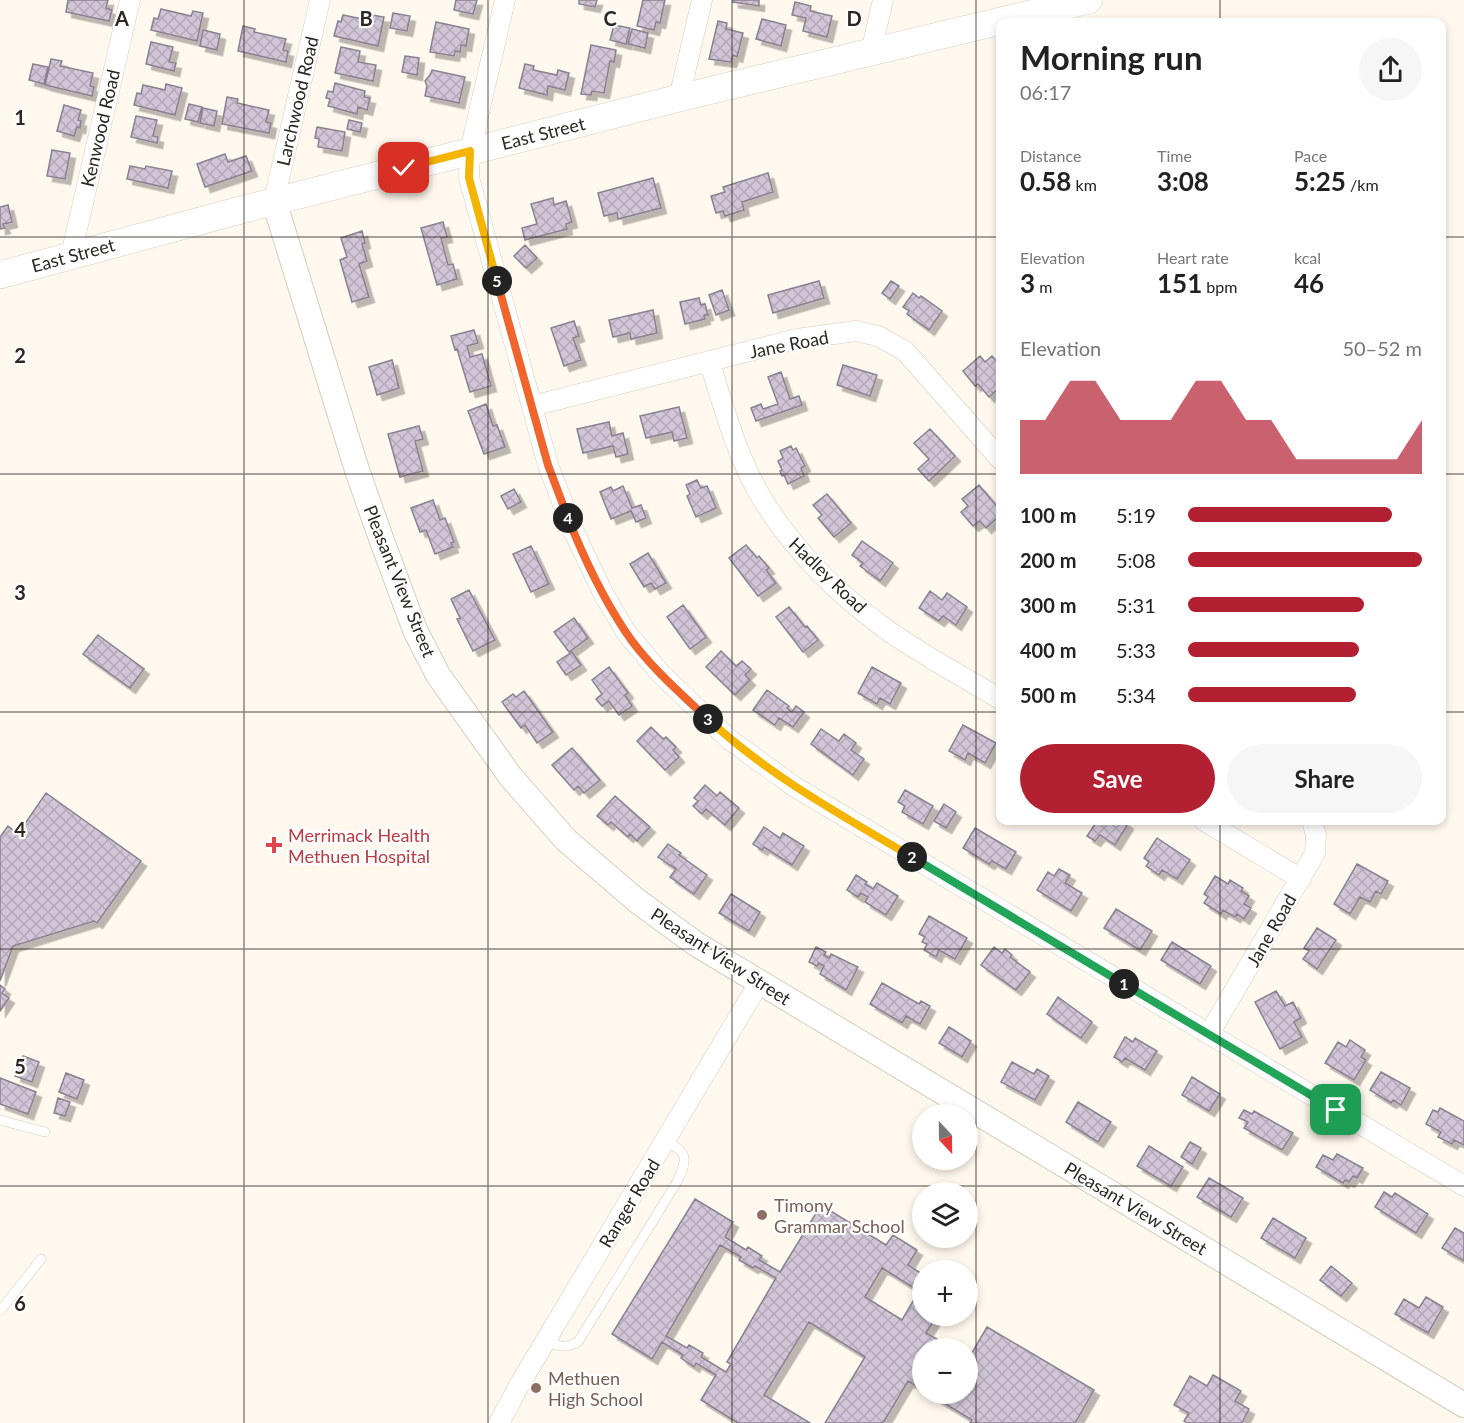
<!DOCTYPE html>
<meta charset="utf-8">
<style>
body{margin:0;font-family:Lato,sans-serif;background:#f6f6f6;color:#222;height:100vh;display:flex;flex-direction:column;font-size:22px;white-space:nowrap}
*{box-sizing:border-box;margin:0}
p{font-size:20px;color:#767676}
.icon{flex:none;width:33px;height:33px;fill:none;stroke:currentColor;stroke-width:2;stroke-linecap:round;stroke-linejoin:round}
.map{position:relative;flex:1;overflow:hidden}
.sheet{position:absolute;left:996px;top:18px;width:450px;height:807px;display:flex;flex-direction:column;background:#fff;border-radius:12px;box-shadow:0 3px 9px #0003}
.sheet>*{flex:none}
.needle{width:39px;rotate:158deg}
.fabs{position:absolute;left:912px;top:1104px;display:grid;gap:12px}
.fabs a{display:grid;place-items:center;width:66px;height:66px;border-radius:50%;background:#fff;box-shadow:0 3px 9px #0003;font-size:30px}
.pin{position:absolute;display:grid;place-items:center;width:51px;height:51px;color:#fff;margin:-26px;border-radius:12px;box-shadow:0 3px 9px #0006}
.km{position:absolute;width:30px;height:30px;margin:-15px;border-radius:50%;background:#222;color:#fff;font-size:16px;line-height:30px;text-align:center}
.round{display:grid;place-items:center;flex:none;width:63px;height:63px;border-radius:32px;background:#f6f6f6}
.summary{display:flex;align-items:center;justify-content:space-between;height:102px;padding:0 24px}
h1{font-size:33px;font-weight:700;line-height:45px}
.metrics{display:grid;grid-template-columns:repeat(3,1fr);gap:9px;height:102px;padding:6px 24px}
.metrics div{display:grid;align-content:center}
.metrics b{font-size:26px;font-weight:700}
.metrics small{font-size:16px;font-weight:400}
.metrics p{font-size:16px}
.chart{height:168px;padding:12px 24px}
.chart p{display:flex;justify-content:space-between}
.chart svg{width:100%;height:108px;margin-top:6px;fill:#b32031;opacity:.7}
.action{display:flex;gap:12px;margin-top:auto;padding:12px 24px}
.action a{flex:1;height:69px;border-radius:36px;background:#b32031;color:#fff;font-size:24px;font-weight:700;line-height:69px;text-align:center}
.action a+a{background:#f6f6f6;color:#222}
ul{padding:0 24px;list-style:none;font-size:20px}
li{display:grid;grid-template-columns:96px 72px 1fr;align-items:center;height:45px}
li i{height:15px;border-radius:8px;background:#b32031}
.map>svg:first-child{display:block}
.building{fill:url(#building-cross-hatch);stroke:#898190;stroke-width:1.5;fill-rule:evenodd;filter:url(#shadow)}
.lines{fill:none;stroke-linecap:round;stroke-linejoin:round}
.service-casing{stroke:#d8ccbd;stroke-width:10}
.minor-casing{stroke:#d8ccbd;stroke-width:21}
.tertiary-casing{stroke:#d8ccbd;stroke-width:26}
.secondary-casing{stroke:#d8ccbd;stroke-width:28}
.service{stroke:#fff;stroke-width:9}
.minor{stroke:#fff;stroke-width:20}
.tertiary{stroke:#fff;stroke-width:24}
.secondary{stroke:#fff;stroke-width:27}
.split-1-casing{stroke:#fff;stroke-width:12}
.split-2-casing{stroke:#fff;stroke-width:12}
.split-3-casing{stroke:#fff;stroke-width:12}
.split-4-casing{stroke:#fff;stroke-width:12}
.split-5-casing{stroke:#fff;stroke-width:12}
.split-6-casing{stroke:#fff;stroke-width:12}
.split-1{stroke:#22a559;stroke-width:8}
.split-2{stroke:#22a559;stroke-width:8}
.split-3{stroke:#f5b400;stroke-width:8}
.split-4{stroke:#f0652b;stroke-width:8}
.split-5{stroke:#f0652b;stroke-width:8}
.split-6{stroke:#f5b400;stroke-width:8}
.grid{fill:none;stroke:#2b2721;stroke-width:1.5;stroke-opacity:0.55}
.health-dot{fill:#e0444e;stroke:#fff;stroke-width:2}
.education-dot{fill:#8d6e63;stroke:#fff;stroke-width:2}
.labels{text-anchor:middle;dominant-baseline:central;stroke-width:4.5;stroke-linejoin:round;paint-order:stroke}
.street-label{font-size:18px;fill:#2b2721;stroke:#fff}
.health-label{font-size:18px;fill:#be3a42;stroke:#fff;text-anchor:start}
.education-label{font-size:18px;fill:#785e54;stroke:#fff;text-anchor:start}
.grid-label{font-size:20px;text-anchor:middle;font-weight:bold;fill:#2b2721;stroke:#fff;stroke-width:4.5;stroke-linejoin:round;paint-order:stroke}
</style>
<div class="map">
<svg width="1464" height="1423" viewBox="0 0 1464 1423">
<defs>
<pattern id="building-cross-hatch" width="8" height="8" patternUnits="userSpaceOnUse" patternTransform="scale(1.5)"><rect width="8" height="8" fill="#d0c6d7"/><path d="M0 0l8 8M0 8l8-8" fill="none" stroke="#b3aab8"/></pattern>
<filter id="shadow"><feDropShadow dx="5.5" dy="5.5" stdDeviation="0" flood-color="#0004"/></filter>
</defs>
<rect width="100%" height="100%" fill="#fff8ee"/>
<!-- building -->
<path class="building" d="M68 0H108L106 8 112 10 109 21 66 12Z
M456 0H477L473 14 454 10Z
M579 0H597L595 7 579 4Z
M643 0H665L660 23 656 22 654 30 637 26Z
M733 0H759V6L733 2Z
M795 2 811 6 810 11 832 16 827 37 803 31 806 18 792 15Z
M161 9 191 16 193 11 203 13 197 41 151 30 154 18 158 19Z
M393 13 410 16 407 31 390 28Z
M343 15 372 21 373 15 384 17 378 46 334 36 338 21 341 22Z
M762 19 786 25 781 46 756 39Z
M718 21 727 23 726 29 743 33 737 57 733 55 731 62 709 59Z
M436 22 469 29 466 46 461 45 460 52 455 51 454 56 430 52Z
M614 25 630 28 626 44 610 40Z
M243 26 255 29 254 32 286 39 283 50 288 51 286 62 238 51Z
M632 29 648 33 645 48 628 44Z
M203 30 220 34 217 50 200 46Z
M151 42 173 47 169 62 176 63 174 71 146 64Z
M591 45 616 50 614 62 610 61 604 93 592 91 591 95 581 94Z
M341 47 360 51 358 62 376 65 373 81 335 73Z
M405 56 419 58 417 75 402 72Z
M51 59 62 61 60 66 93 73 90 86 94 87 92 96 45 85Z
M33 64 48 67 44 84 29 80Z
M525 64 534 66 533 70 557 75 558 70 569 73 565 90 548 86 547 95 519 88Z
M432 70 465 77 459 103 425 96 427 86 425 81 430 75Z
M335 83 365 91 364 97 370 98 367 110 358 107 357 114 328 106 330 99 326 98 328 91 333 92Z
M166 84 182 88 175 115 134 105 137 93 141 94 143 85 165 90Z
M227 97 238 99 237 103 269 110 266 122 271 123 269 133 222 124Z
M189 104 202 107 198 122 185 119Z
M64 105 81 110 78 120 81 121 80 128 77 127 74 136 57 131Z
M203 108 217 111 214 126 200 123Z
M136 116 157 120 153 136 158 137 157 143 131 137Z
M349 120 362 123 360 132 347 129Z
M317 127 345 132 342 151 318 147 319 139 315 138Z
M52 150 70 153 65 179 47 176Z
M225 154 228 162 246 156 252 171 205 187 197 164Z
M130 166 145 169 146 166 172 171 168 188 127 179Z
M768 173 773 192 742 202 744 210 725 216 723 211 716 213 711 196 725 192 723 187Z
M653 178 661 208 618 219 617 213 604 216 598 193Z
M553 198 554 205 566 201 572 222 566 224 567 229 525 240 522 228 537 224 531 204Z
M8 205 12 222 3 224 5 228 0 229V207Z
M443 222 447 237 441 238 448 265 453 264 457 279 437 285 421 228Z
M362 231 365 243 362 244 367 261 359 264 369 297 352 302 340 260 347 257 341 238Z
M525 245 537 258 526 268 514 256Z
M819 281 824 298 773 313 768 295Z
M891 281 899 286 890 299 882 293Z
M722 290 729 310 716 315 709 295Z
M913 293 919 298 921 296 942 311 929 330 907 314 909 311 903 307Z
M699 298 701 305 705 304 708 315H704L705 319 685 324 680 302Z
M653 310 657 333 631 339 630 333 613 337 609 320Z
M574 321 579 336 573 338 581 360 564 366 551 328Z
M474 330 478 343 467 346 470 357 482 354 491 386 470 392 457 349 455 350 451 336Z
M980 356 985 362 992 356 1000 365 998 366 1000 368V387L989 397 978 384 975 386 963 371Z
M392 360 399 388 377 395 369 367Z
M843 365 877 375 870 396 837 385Z
M781 372 790 399 799 396 802 405 756 421 751 408 761 404 763 409 778 404 768 377Z
M486 404 493 426 497 425 505 447 484 454 468 411Z
M679 407 687 438 674 441 672 432 646 438 640 416Z
M609 422 612 436 623 433 628 454 616 457 613 446 583 453 577 429Z
M419 426 423 439 415 441 423 471 400 477 388 434Z
M930 429 955 456 929 481 918 469 929 459 914 443Z
M791 446 793 450 796 448 805 466 801 468 804 476 788 484 784 475 782 476 780 471 782 470 778 461 783 458 780 451Z
M697 480 701 488 707 486 716 508 696 517 687 496 690 494 686 485Z
M979 485 1000 510V515L986 528 980 521 973 526 961 512 968 506 962 499Z
M623 486 632 508 641 505 646 518 636 522 631 511 611 519 600 492 611 487 613 491Z
M514 489 521 502 508 509 501 496Z
M827 494 851 523 834 537 818 518 822 515 813 505Z
M433 500 440 520 445 518 454 542 451 543 453 547 435 554 426 530 420 532 411 508Z
M862 541 893 563 880 581 860 566 863 563 852 555Z
M746 545 757 558 759 556 769 568 766 570 776 583 758 596 729 558Z
M531 546 549 584 531 592 513 554Z
M648 553 666 583 655 589 651 583 644 587 630 564Z
M469 590 495 640 473 651 457 619 460 618 451 599Z
M930 591 942 600 947 593 967 607 956 625 943 616 939 621 919 608Z
M683 605 706 637 690 649 667 617Z
M789 607 805 627 807 626 818 640 803 652 776 617Z
M574 618 588 638 569 652 554 632Z
M98 635 144 669 130 688 83 654Z
M721 651 736 666 742 661 751 669 745 675 750 680 735 695 706 667Z
M572 652 581 665 566 675 557 662Z
M609 667 628 693 625 695 632 706 619 715 609 701 602 706 596 699 602 694 592 680Z
M872 667 901 683 890 704 880 698 877 704 858 693Z
M767 690 789 706 787 708 792 712 796 706 804 712 793 727 779 718 775 725 753 710Z
M524 691 553 732 537 743 525 725 521 728 502 702 513 694 516 697Z
M963 725 996 743 985 763 968 753 965 760 949 751Z
M651 727 663 739 666 737 676 747 673 750 679 757 665 770 637 741Z
M821 729 839 741 844 734 856 743 851 750 864 759 853 775 811 744Z
M572 748 600 780 584 793 578 786 574 790 552 765Z
M705 785 717 796 720 792 739 808 725 825 706 809 702 814 693 806 698 801 694 798Z
M905 790 933 806 923 824 902 812 905 806 898 802Z
M46 793 141 861 97 923 94 921 13 946 0 981V837L8 826 18 834Z
M615 796 650 827 637 841 630 834 628 837 611 822 608 825 597 816Z
M944 804 956 812 946 828 934 821Z
M1098 820H1123L1128 824 1115 845 1100 835 1095 841 1087 836Z
M764 827 780 838 783 833 804 846 792 865 764 847 762 850 753 844Z
M975 828 1016 852 1006 869 992 861 989 864 963 848Z
M1157 838 1190 860 1177 879 1162 870 1159 875 1146 866 1149 862 1144 858Z
M668 844 681 853 679 855 707 875 694 894 670 877 676 869 658 857Z
M1357 864 1388 881 1381 894 1376 891 1370 902 1360 897 1350 914 1334 904Z
M1059 869 1070 875 1065 883 1082 893 1071 911 1037 890 1048 872 1054 876Z
M856 875 867 882 865 884 873 889 877 883 898 896 886 915 865 902 868 897 861 893 858 897 847 890Z
M1215 876 1228 884 1230 880 1243 888 1241 891 1249 896 1244 904 1251 908 1244 919 1237 914 1235 917 1223 910 1221 914 1204 903 1208 897 1204 894Z
M731 894 760 912 749 931 719 913Z
M1116 909 1152 931 1140 950 1104 928Z
M929 916 967 938 955 959 939 950 936 957 924 950 927 944 922 942 925 937 919 934Z
M1317 928 1336 940 1317 969 1303 959 1309 951 1304 948Z
M1172 942 1211 966 1200 984 1161 960Z
M816 947 826 952 824 955 829 958 831 954 858 967 846 990 820 974 824 966 819 963 817 966 809 962Z
M994 947 1002 953 1005 949 1012 955 1010 957 1030 972 1016 990 981 965Z
M882 983 919 1004 921 1001 930 1006 920 1024 906 1016 902 1023 870 1004Z
M0 985 5 989 2 993 9 998 0 1011Z
M1276 991 1285 1006 1293 1002 1301 1018 1294 1022 1302 1037 1280 1049 1255 1002Z
M1058 997 1092 1022 1081 1038 1047 1014Z
M949 1027 971 1041 962 1057 939 1043Z
M1125 1037 1133 1042 1135 1038 1157 1051 1145 1070 1125 1058 1122 1062 1114 1057Z
M1350 1040 1365 1050 1361 1057 1366 1060 1354 1080 1325 1063 1338 1042 1346 1047Z
M23 1056 39 1062 32 1082 15 1076Z
M1012 1062 1034 1074 1037 1069 1049 1076 1035 1100 1001 1082Z
M1381 1072 1410 1088 1401 1105 1393 1100 1391 1103 1370 1090Z
M66 1073 84 1080 77 1099 59 1092Z
M1192 1077 1220 1094 1209 1111 1182 1095Z
M0 1078 36 1092 28 1114 0 1104Z
M58 1098 70 1102 65 1116 54 1113Z
M1078 1102 1111 1122 1098 1142 1066 1122Z
M1440 1108 1464 1121V1145L1454 1140 1452 1144 1438 1137 1441 1132 1426 1124 1433 1110 1438 1112Z
M1244 1110 1252 1114 1254 1111 1293 1133 1282 1150 1244 1128 1248 1122 1239 1118Z
M1190 1142 1201 1148 1192 1164 1181 1157Z
M1149 1146 1183 1167 1171 1186 1137 1166Z
M1337 1154 1363 1168 1357 1178 1353 1176 1349 1182 1345 1180 1343 1183 1316 1167 1323 1155 1333 1160Z
M1209 1178 1243 1198 1231 1217 1197 1197Z
M1384 1192 1392 1197 1395 1193 1428 1214 1416 1233 1375 1207Z
M695 1199 733 1222 725 1237 746 1250 748 1247 762 1256 759 1260 780 1272 821 1205 886 1245 893 1235 917 1250 908 1265 922 1274V1316H937L926 1333 953 1348H922V1389L908 1381 883 1423H825L865 1357 809 1322 764 1395 810 1423H738L701 1400 716 1375 696 1363 694 1367 681 1358 683 1355 662 1342 652 1359 612 1334ZM720 1245 741 1257 739 1260 753 1268 755 1266 776 1278 727 1362 731 1364 726 1372 701 1357 703 1353 689 1345 687 1348 666 1336ZM882 1268 919 1291 902 1320 865 1297Z
M1273 1218 1306 1238 1295 1258 1261 1238Z
M1455 1228 1464 1233V1261L1442 1248Z
M1331 1266 1352 1283 1341 1296 1320 1280Z
M1426 1297 1443 1307 1428 1333 1395 1314 1404 1299 1419 1308Z
M987 1327 1094 1390 1075 1423H970L972 1420 929 1394H968V1357L969 1358Z
M1213 1375 1241 1391 1235 1401 1249 1409 1242 1423H1187L1184 1421 1189 1413 1174 1405 1190 1376 1207 1386Z"/>
<g class="lines">
<defs>
<path id="service" d="M0 1120 45 1132
M0 1311 41 1259
M546 1342C559 1347 566 1348 578 1342L677 1182C688 1159 688 1152 666 1141"/>
<path id="minor" d="M505 0 470 151 469 178 548 465 573 530 604 595 626 632 661 674 730 740 795 787 1464 1186
M871 52 883 0
M679 98 702 0
M274 201 320 0
M71 255 130 0
M709 361C723 404 735 450 757 490 788 544 833 590 883 627 920 654 962 676 1000 699
M532 406 797 339 856 331 878 336 905 351 1000 459
M1203 820 1301 879
M1209 1034 1315 853 1316 836 1312 820
M499 1423 521 1382 759 983"/>
<path id="tertiary" d="M274 201 357 470 378 530 415 630 438 675 510 776 566 840 636 900 696 944 1464 1405"/>
<path id="secondary" d="M0 275 237 211 679 98 1089 0"/>
</defs>
<!-- service casing -->
<use href="#service" class="service-casing"/>
<!-- minor casing -->
<use href="#minor" class="minor-casing"/>
<!-- tertiary casing -->
<use href="#tertiary" class="tertiary-casing"/>
<!-- secondary casing -->
<use href="#secondary" class="secondary-casing"/>
<!-- service -->
<use href="#service" class="service"/>
<!-- minor -->
<use href="#minor" class="minor"/>
<!-- tertiary -->
<use href="#tertiary" class="tertiary"/>
<!-- secondary -->
<use href="#secondary" class="secondary"/>
</g>
<g class="lines">
<defs>
<path id="split-1" d="M1124 984 1336 1110"/>
<path id="split-2" d="M912 857 1124 984"/>
<path id="split-3" d="M708 719C768 775 841 815 912 857"/>
<path id="split-4" d="M568 518C583 556 602 596 625 631 645 662 680 693 708 719"/>
<path id="split-5" d="M497 281 548 465 568 518"/>
<path id="split-6" d="M404 168 470 151 469 178 497 281"/>
</defs>
<!-- split-1 casing -->
<use href="#split-1" class="split-1-casing"/>
<!-- split-2 casing -->
<use href="#split-2" class="split-2-casing"/>
<!-- split-3 casing -->
<use href="#split-3" class="split-3-casing"/>
<!-- split-4 casing -->
<use href="#split-4" class="split-4-casing"/>
<!-- split-5 casing -->
<use href="#split-5" class="split-5-casing"/>
<!-- split-6 casing -->
<use href="#split-6" class="split-6-casing"/>
<!-- split-1 -->
<use href="#split-1" class="split-1"/>
<!-- split-2 -->
<use href="#split-2" class="split-2"/>
<!-- split-3 -->
<use href="#split-3" class="split-3"/>
<!-- split-4 -->
<use href="#split-4" class="split-4"/>
<!-- split-5 -->
<use href="#split-5" class="split-5"/>
<!-- split-6 -->
<use href="#split-6" class="split-6"/>
</g>
<!-- grid -->
<path class="grid" d="M244 0V1423M488 0V1423M732 0V1423M976 0V1423M1220 0V22M0 237H1000M1442 237H1464M0 474H1000M1442 474H1464M0 712H1000M1442 712H1464M1220 820V1423M0 949H1464M0 1186H1464"/>
<!-- markers -->
<path class="health-dot" d="M271 836h6v6h6v6h-6v6h-6v-6h-6v-6h6z"/>
<g class="education-dot">
<circle cx="762" cy="1215" r="6"/>
<circle cx="536" cy="1388" r="6"/>
</g>
<g class="labels">
<!-- street labels -->
<g class="street-label">
<text transform="translate(297 101) rotate(-77)">Larchwood Road</text>
<text transform="translate(100 128) rotate(-77)">Kenwood Road</text>
<text transform="translate(543 133) rotate(-14)">East Street</text>
<text transform="translate(73 255) rotate(-15)">East Street</text>
<text transform="translate(789 344) rotate(-11)">Jane Road</text>
<text transform="translate(828 575) rotate(44)">Hadley Road</text>
<text transform="translate(400 581) rotate(68)">Pleasant View Street</text>
<text transform="translate(1271 930) rotate(-60)">Jane Road</text>
<text transform="translate(721 956) rotate(33)">Pleasant View Street</text>
<text transform="translate(629 1203) rotate(-59)">Ranger Road</text>
<text transform="translate(1136 1208) rotate(31)">Pleasant View Street</text>
</g>
<!-- health labels -->
<g class="health-label">
<text x="288" y="835">Merrimack Health<tspan x="288" dy="21">Methuen Hospital</tspan></text>
</g>
<!-- education labels -->
<g class="education-label">
<text x="774" y="1205">Timony<tspan x="774" dy="21">Grammar School</tspan></text>
<text x="548" y="1378">Methuen<tspan x="548" dy="21">High School</tspan></text>
</g>
</g>
<g class="grid-label">
<text x="122" y="26">A</text>
<text x="366" y="26">B</text>
<text x="610" y="26">C</text>
<text x="854" y="26">D</text>
<text x="20" y="125">1</text>
<text x="20" y="363">2</text>
<text x="20" y="600">3</text>
<text x="20" y="837">4</text>
<text x="20" y="1074">5</text>
<text x="20" y="1311">6</text>
</g>
</svg>
<div class="fabs">
<a><svg class="needle" viewBox="-14 -14 28 28"><path d="M0-13l5 13h-10z" fill="#e53935"/><path d="M0 13l5-13h-10z" fill="#767676"/></svg></a>
<a><svg class="icon" aria-label="layers" viewBox="0 0 24 24"><path d="M12 4l9 5-9 5-9-5zM3 14l9 5 9-5"/></svg></a>
<a>+</a>
<a>−</a>
</div>
<div class="pin" style="left:1336px;top:1110px;background:#1e9e55"><svg class="icon" aria-label="arrive" viewBox="0 0 24 24"><path d="M6 21V4h12l-3 4 3 4H6"/></svg></div>
<div class="pin" style="left:404px;top:168px;background:#d93025"><svg class="icon" aria-label="check" viewBox="0 0 24 24"><path d="M5 12l5 5 9-10"/></svg></div>
<b class="km" style="left:1124px;top:984px">1</b>
<b class="km" style="left:912px;top:857px">2</b>
<b class="km" style="left:708px;top:719px">3</b>
<b class="km" style="left:568px;top:518px">4</b>
<b class="km" style="left:497px;top:281px">5</b>
<section class="sheet">
<div class="summary"><div><h1>Morning run</h1><p>06:17</p></div><a class="round"><svg class="icon" aria-label="share" viewBox="0 0 24 24"><path d="M12 15V3M7 8l5-5 5 5M5 13v7h14v-7"/></svg></a></div>
<div class="metrics">
<div><p>Distance</p><b>0.58<small> km</small></b></div>
<div><p>Time</p><b>3:08</b></div>
<div><p>Pace</p><b>5:25<small> /km</small></b></div>
</div>
<div class="metrics">
<div><p>Elevation</p><b>3<small> m</small></b></div>
<div><p>Heart rate</p><b>151<small> bpm</small></b></div>
<div><p>kcal</p><b>46</b></div>
</div>
<div class="chart"><p><span>Elevation</span>50–52 m</p>
<svg viewBox="0 0 160 44" preserveAspectRatio="none"><path d="M0 44V22L10 22L20 6L30 6L40 22L50 22L60 22L70 6L80 6L90 22L100 22L110 38L120 38L130 38L140 38L150 38L160 22V44z"/></svg>
</div>
<ul>
<li><b>100 m</b>5:19<i style="width:87%"></i></li>
<li><b>200 m</b>5:08<i style="width:100%"></i></li>
<li><b>300 m</b>5:31<i style="width:75%"></i></li>
<li><b>400 m</b>5:33<i style="width:73%"></i></li>
<li><b>500 m</b>5:34<i style="width:72%"></i></li>
</ul>
<div class="action"><a>Save</a><a>Share</a></div>
</section>
</div>
